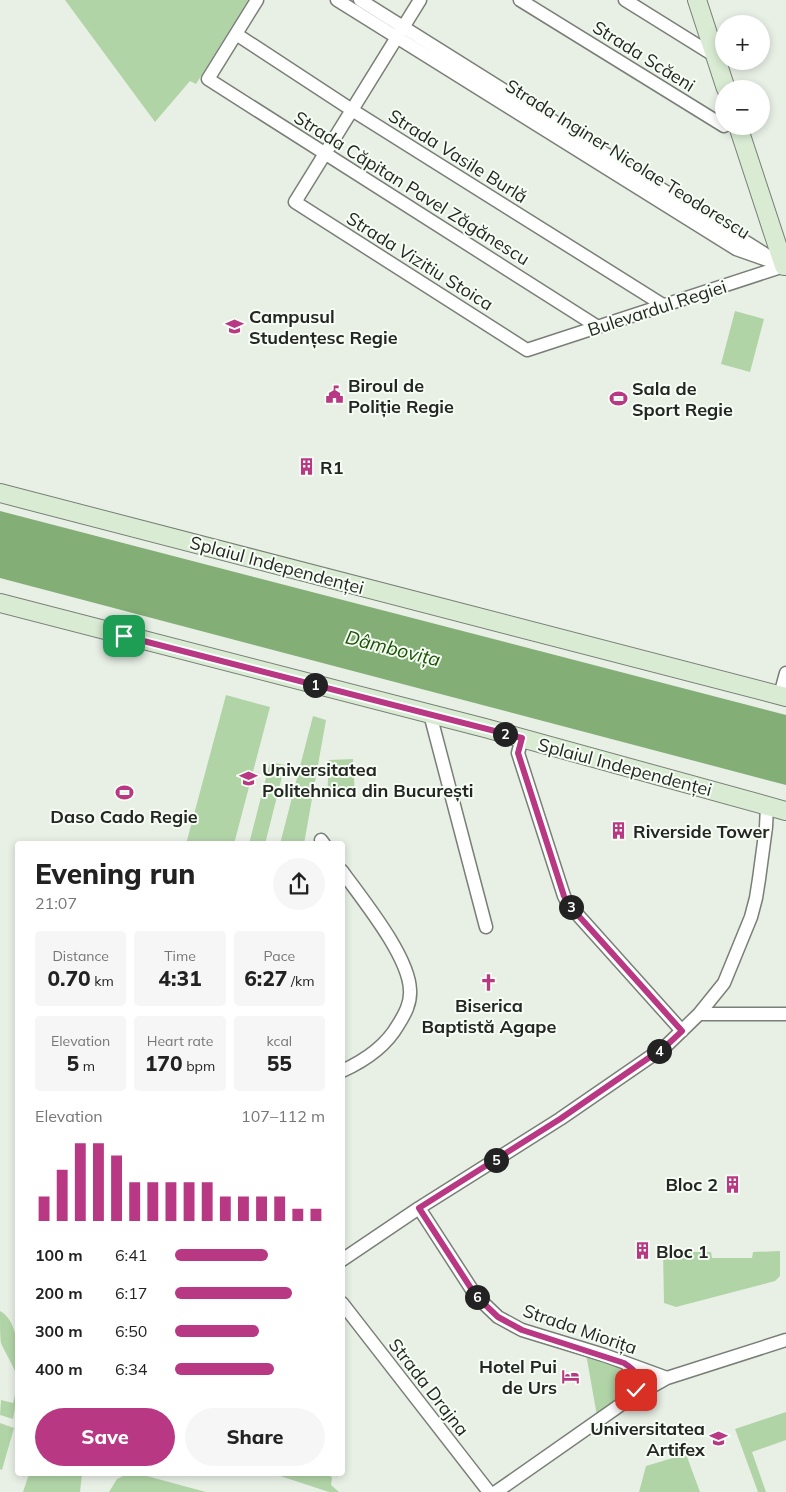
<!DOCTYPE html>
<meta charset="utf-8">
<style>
body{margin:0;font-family:Mulish,sans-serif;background:#f6f6f6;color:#222;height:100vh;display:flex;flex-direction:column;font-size:19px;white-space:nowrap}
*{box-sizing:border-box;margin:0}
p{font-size:16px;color:#767676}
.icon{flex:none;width:28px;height:28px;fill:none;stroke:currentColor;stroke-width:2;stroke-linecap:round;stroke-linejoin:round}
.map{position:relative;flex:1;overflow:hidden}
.sheet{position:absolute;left:15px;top:841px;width:330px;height:635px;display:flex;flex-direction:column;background:#fff;border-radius:5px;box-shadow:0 2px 8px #0003}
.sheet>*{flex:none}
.controls{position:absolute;left:715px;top:15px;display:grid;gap:10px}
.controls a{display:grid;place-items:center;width:55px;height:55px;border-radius:50%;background:#fff;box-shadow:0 2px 8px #0003;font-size:25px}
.pin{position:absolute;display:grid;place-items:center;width:42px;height:42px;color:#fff;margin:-21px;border-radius:10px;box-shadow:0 2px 8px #0006}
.km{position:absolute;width:25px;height:25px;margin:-12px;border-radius:50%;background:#222;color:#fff;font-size:14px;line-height:25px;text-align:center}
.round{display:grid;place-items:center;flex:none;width:52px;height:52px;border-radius:26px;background:#f6f6f6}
.head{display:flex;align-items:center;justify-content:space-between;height:85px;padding:0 20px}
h1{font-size:28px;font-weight:800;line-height:38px}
.stats{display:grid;grid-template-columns:repeat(3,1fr);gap:8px;height:85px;padding:5px 20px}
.stats div{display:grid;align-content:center;border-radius:5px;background:#f6f6f6;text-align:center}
.stats b{font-size:21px;font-weight:800}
.stats small{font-size:14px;font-weight:400}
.stats p{font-size:14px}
.chart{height:140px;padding:10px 20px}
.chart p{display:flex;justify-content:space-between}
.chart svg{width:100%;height:90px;margin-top:5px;stroke:#b83883;stroke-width:6}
.cta{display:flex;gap:10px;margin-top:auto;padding:10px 20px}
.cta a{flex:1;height:58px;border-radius:30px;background:#b83883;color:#fff;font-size:20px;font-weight:800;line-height:58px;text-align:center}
.cta a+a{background:#f6f6f6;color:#222}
ul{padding:0 20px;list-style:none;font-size:16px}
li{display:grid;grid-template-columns:80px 60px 1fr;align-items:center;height:38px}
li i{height:12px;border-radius:6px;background:#b83883}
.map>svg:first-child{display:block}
.green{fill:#b1d4a7}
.water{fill:#83ae76}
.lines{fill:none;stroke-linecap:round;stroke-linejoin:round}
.street-casing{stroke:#797f77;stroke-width:15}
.secondary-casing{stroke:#797f77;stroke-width:20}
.street{stroke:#fff;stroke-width:12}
.secondary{stroke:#d9ecd3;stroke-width:18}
.route-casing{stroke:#fff;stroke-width:10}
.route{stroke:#b83883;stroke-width:6}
.labels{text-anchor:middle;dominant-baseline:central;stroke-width:4;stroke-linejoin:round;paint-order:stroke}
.street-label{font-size:18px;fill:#242623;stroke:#f6fdf4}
.poi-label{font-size:18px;font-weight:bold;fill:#242623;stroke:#f6fdf4;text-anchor:start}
.water-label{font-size:19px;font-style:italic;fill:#1a5200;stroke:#f6fdf4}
</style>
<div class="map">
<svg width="786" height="1492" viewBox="0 0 786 1492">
<rect width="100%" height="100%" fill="#e8f0e6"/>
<!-- green -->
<path class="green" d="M65 0H248L196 84 190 81 155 122Z
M735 311 764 319 750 372 721 364Z
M226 695 270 707 234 844H186Z
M313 716 326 720 304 844H280Z
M353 759 355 796 327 798 329 760Z
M270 762 285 765 265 844H249Z
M780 1251V1276L775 1281 676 1307 664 1303 663 1252H711L712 1258H752L753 1252Z
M0 1311C27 1325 18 1394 13 1419L0 1415 1 1400 13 1403C22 1371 13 1370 1 1343 0 1337 0 1319 0 1311Z
M586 1354 627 1369 635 1386 597 1416Z
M786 1412V1440L752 1452 766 1492H758L735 1429Z
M0 1423 14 1428 2 1470 0 1469Z
M686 1454 700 1492H639L646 1466Z
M29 1474H82L80 1492H23Z
M127 1474 143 1475 206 1492H109L117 1479Z
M274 1474H329L332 1478 331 1485 339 1492H329Z"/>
<!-- water -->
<path class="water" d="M0 511 786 715V785L0 578Z"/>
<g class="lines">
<defs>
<path id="street" d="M257 0 208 79 598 327
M337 0 736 249 784 266
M360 0 765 254
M420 0 295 202 527 350 784 266
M520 0 724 126
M625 0 715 56
M236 34 352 110 663 305
M780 695 786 673
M430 714 486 927
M522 738 518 753 564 896 568 904 682 1031
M321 840 324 844
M342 871C362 899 409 956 410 990 411 1003 405 1014 398 1025 386 1046 364 1061 342 1071
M699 1014H786
M419 1208 476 1296 498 1317 522 1330 604 1355 667 1378
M342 1260 419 1208 560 1119 666 1046 699 1014 724 983 751 917 756 898 759 879 766 827 767 806
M342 1303 489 1492
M628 1366 634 1370 639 1381 636 1390 629 1398
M496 1492 626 1401 667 1378 786 1340"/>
<path id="secondary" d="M697 0 726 89
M738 126 784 266H786
M0 493 786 697
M0 603 485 728 786 811"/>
</defs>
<!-- street casing -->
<use href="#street" class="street-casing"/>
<!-- secondary casing -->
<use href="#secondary" class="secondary-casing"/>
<!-- street -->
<use href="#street" class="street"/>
<!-- secondary -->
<use href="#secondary" class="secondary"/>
</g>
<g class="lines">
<defs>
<path id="route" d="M124 636 522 738 518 753 564 896 568 904 682 1031 666 1046 560 1119 419 1208 476 1296 498 1317 522 1330 624 1363C635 1370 642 1377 636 1390"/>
</defs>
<!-- route casing -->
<use href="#route" class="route-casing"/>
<!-- route -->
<use href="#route" class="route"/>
</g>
<!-- icons -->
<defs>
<symbol id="university-bare" viewBox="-9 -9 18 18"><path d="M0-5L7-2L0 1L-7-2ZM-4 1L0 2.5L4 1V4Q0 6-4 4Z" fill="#b83883" stroke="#f6fdf4" stroke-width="2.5" paint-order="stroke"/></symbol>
<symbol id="civic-bare" viewBox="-9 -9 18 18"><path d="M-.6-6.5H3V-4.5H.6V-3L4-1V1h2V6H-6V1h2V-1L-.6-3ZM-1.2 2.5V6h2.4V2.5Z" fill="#b83883" stroke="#f6fdf4" stroke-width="2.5" paint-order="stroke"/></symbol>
<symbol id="stadium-bare" viewBox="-9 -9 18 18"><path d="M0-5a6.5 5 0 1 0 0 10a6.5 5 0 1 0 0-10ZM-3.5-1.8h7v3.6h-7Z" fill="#b83883" stroke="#f6fdf4" stroke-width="2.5" paint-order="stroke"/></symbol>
<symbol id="building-bare" viewBox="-9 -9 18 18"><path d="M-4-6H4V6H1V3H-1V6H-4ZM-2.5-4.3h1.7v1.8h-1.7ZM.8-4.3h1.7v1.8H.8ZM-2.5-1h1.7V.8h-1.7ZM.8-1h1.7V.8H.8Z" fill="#b83883" stroke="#f6fdf4" stroke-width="2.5" paint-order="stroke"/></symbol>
<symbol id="church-bare" viewBox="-9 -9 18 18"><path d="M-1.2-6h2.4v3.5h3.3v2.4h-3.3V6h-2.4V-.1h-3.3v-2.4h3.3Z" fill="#b83883" stroke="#f6fdf4" stroke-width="2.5" paint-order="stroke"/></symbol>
<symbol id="hotel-bare" viewBox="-9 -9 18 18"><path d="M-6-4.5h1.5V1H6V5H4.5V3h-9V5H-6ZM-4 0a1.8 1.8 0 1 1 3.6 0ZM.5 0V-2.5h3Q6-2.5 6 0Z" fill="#b83883" stroke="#f6fdf4" stroke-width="2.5" paint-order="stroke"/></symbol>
</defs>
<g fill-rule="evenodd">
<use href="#university-bare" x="222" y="314" width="25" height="25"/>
<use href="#civic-bare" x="322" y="382" width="25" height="25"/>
<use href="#stadium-bare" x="606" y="386" width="25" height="25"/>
<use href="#building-bare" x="294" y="454" width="25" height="25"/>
<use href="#university-bare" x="236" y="766" width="25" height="25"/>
<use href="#stadium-bare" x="112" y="780" width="25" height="25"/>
<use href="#building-bare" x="606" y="818" width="25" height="25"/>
<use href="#church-bare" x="476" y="970" width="25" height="25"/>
<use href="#building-bare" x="720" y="1172" width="25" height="25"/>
<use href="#building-bare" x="630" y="1238" width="25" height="25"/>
<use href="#hotel-bare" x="558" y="1364" width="25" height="25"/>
<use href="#university-bare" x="706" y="1426" width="25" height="25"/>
</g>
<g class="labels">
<!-- street labels -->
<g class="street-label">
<text transform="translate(644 56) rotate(32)">Strada Scăeni</text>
<text transform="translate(458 156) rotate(32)">Strada Vasile Burlă</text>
<text transform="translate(628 159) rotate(32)">Strada Inginer Nicolae Teodorescu</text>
<text transform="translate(412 188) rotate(32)">Strada Căpitan Pavel Zăgănescu</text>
<text transform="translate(420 261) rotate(32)">Strada Vizitiu Stoica</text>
<text transform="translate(657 308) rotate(-18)">Bulevardul Regiei</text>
<text transform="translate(277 565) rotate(15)">Splaiul Independenței</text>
<text transform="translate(625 767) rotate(15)">Splaiul Independenței</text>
<text transform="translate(580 1329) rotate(19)">Strada Miorița</text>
<text transform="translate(429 1387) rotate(52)">Strada Drajna</text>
</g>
<!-- poi labels -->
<g class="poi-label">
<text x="249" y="316">Campusul<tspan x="249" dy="21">Studențesc Regie</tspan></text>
<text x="348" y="385">Biroul de<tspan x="348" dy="21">Poliție Regie</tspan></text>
<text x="632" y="388">Sala de<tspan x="632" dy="21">Sport Regie</tspan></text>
<text x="320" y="467">R1</text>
<text x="262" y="769">Universitatea<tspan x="262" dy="21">Politehnica din București</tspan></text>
<text x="124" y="816" text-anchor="middle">Daso Cado Regie</text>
<text x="633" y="831">Riverside Tower</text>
<text x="489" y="1005" text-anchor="middle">Biserica<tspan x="489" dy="21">Baptistă Agape</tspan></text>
<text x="718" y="1184" text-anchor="end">Bloc 2</text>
<text x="656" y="1251">Bloc 1</text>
<text x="557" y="1366" text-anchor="end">Hotel Pui<tspan x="557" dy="21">de Urs</tspan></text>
<text x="705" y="1428" text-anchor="end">Universitatea<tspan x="705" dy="21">Artifex</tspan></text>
</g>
<!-- water labels -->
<g class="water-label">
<text transform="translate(393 648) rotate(14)">Dâmbovița</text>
</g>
</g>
</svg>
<div class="controls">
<a>+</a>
<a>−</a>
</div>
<div class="pin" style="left:124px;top:636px;background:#1e9e55"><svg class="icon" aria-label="arrive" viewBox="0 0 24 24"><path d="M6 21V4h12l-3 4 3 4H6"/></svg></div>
<div class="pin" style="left:636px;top:1390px;background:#d93025"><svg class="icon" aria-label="check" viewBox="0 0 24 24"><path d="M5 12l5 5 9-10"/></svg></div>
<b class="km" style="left:315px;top:685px">1</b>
<b class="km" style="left:505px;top:734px">2</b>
<b class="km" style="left:571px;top:907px">3</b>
<b class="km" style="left:659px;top:1051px">4</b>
<b class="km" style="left:496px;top:1160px">5</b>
<b class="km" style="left:477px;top:1297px">6</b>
<section class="sheet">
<div class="head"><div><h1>Evening run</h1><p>21:07</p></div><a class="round"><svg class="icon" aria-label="share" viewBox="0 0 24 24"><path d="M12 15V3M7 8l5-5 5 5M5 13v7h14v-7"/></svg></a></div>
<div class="stats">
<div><p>Distance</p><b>0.70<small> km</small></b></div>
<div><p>Time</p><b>4:31</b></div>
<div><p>Pace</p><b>6:27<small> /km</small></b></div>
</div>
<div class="stats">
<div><p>Elevation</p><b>5<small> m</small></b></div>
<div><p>Heart rate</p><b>170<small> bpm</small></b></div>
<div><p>kcal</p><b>55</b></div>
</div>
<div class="chart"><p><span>Elevation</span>107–112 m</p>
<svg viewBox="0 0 160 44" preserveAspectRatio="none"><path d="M5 44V32M15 44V19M25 44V6M35 44V6M45 44V12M55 44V25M65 44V25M75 44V25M85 44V25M95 44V25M105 44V32M115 44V32M125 44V32M135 44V32M145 44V38M155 44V38"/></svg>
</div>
<ul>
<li><b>100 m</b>6:41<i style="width:62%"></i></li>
<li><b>200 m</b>6:17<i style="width:78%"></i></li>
<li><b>300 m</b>6:50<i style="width:56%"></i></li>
<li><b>400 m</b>6:34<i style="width:66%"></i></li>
</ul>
<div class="cta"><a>Save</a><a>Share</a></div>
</section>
</div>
